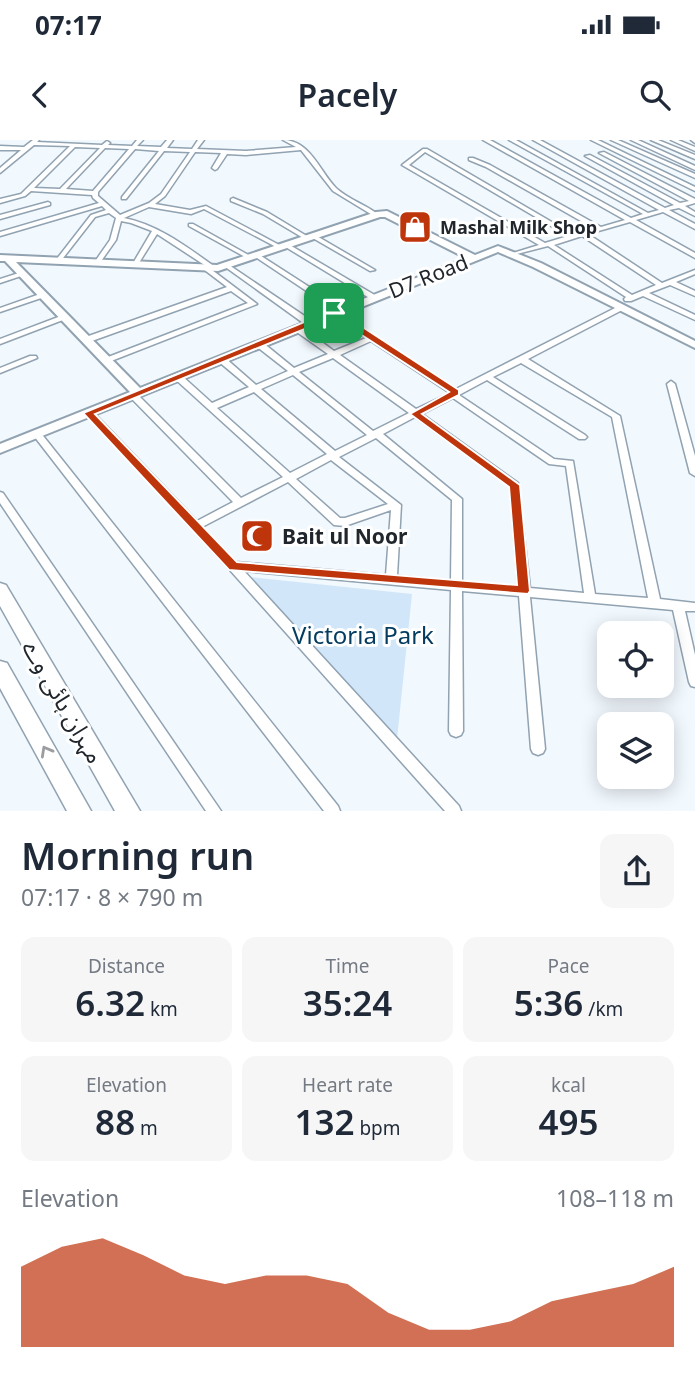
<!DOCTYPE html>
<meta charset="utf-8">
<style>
body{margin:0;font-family:"Noto Sans","Noto Sans Arabic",sans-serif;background:#f6f6f7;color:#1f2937;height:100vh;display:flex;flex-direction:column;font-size:26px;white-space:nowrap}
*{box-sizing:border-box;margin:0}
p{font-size:23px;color:#747a83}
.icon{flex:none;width:38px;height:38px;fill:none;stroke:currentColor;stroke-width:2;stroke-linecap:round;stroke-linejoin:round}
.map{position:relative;height:671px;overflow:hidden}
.drawer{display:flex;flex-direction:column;background:#fff;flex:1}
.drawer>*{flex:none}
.tools{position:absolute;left:597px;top:481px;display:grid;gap:14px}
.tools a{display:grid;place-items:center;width:77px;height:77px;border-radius:14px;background:#fff;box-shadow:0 4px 18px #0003;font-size:35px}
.pin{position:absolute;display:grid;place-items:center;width:60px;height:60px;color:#fff;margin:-30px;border-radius:14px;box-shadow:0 4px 10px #0006}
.round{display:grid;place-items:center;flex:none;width:74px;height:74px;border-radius:14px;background:#f6f6f7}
.head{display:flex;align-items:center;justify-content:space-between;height:119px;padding:0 21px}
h1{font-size:38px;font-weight:600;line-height:52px}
.stats{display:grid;grid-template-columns:repeat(3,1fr);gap:10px;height:119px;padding:7px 21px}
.stats div{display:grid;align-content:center;border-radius:14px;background:#f6f6f7;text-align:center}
.stats b{font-size:35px;font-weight:600}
.stats small{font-size:19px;font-weight:400}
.stats p{font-size:19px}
.chart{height:196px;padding:14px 21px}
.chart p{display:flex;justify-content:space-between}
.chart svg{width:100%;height:126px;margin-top:7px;fill:#be350c;opacity:.7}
.status{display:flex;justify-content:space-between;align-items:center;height:49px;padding:0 35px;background:#fff;direction:ltr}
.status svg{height:19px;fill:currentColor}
header{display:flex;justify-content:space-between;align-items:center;height:91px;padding:0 21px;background:#fff;font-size:32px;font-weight:600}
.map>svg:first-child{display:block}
.green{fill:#d1e6f9}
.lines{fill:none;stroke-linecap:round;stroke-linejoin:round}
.street-casing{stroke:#91a2b1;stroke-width:3}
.secondary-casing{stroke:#91a2b1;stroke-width:4}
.primary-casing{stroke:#91a2b1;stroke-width:3}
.street{fill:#fff;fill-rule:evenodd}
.secondary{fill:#fff;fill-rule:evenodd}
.primary{fill:#fff;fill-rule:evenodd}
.oneway{stroke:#9b9da0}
.route{fill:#be350c;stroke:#fff;stroke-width:2;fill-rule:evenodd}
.labels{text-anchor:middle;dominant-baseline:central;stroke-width:6;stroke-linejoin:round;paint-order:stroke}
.far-poi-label{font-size:18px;font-weight:bold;fill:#20262c;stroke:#fff;text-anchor:start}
.street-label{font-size:21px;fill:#20262c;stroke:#fff}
.poi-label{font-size:21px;font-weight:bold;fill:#20262c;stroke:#fff;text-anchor:start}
.near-park-label{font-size:24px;fill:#043c61;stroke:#fff}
.near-street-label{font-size:24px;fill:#20262c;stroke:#fff}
</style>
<div class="status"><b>07:17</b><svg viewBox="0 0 49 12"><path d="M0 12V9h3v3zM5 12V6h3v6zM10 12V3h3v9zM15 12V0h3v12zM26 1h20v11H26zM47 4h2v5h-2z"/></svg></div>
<header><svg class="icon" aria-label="back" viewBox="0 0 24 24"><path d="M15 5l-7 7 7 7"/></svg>Pacely<svg class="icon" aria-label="search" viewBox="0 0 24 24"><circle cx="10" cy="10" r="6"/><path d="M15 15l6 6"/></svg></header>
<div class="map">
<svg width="695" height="671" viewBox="0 0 695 671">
<rect width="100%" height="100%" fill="#f1f8fe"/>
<!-- green -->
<path class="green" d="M250 437 412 454 397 599Z"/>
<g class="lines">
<defs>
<path id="street" d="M33 0H39L37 2 102 5 107 1 110 3 108 5 132 6 137 0H143L137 6 161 7 167 0H173L167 8 192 9 198 0H204L197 9 246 11 296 7 283 0C310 0 320 32 336 48 348 59 366 65 379 75L374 76 333 51 301 10 246 15 227 14 217 29 215 30 212 28 221 13 195 12 165 56 155 64 190 70 206 66 283 107 278 108 204 69 191 74 149 67 124 78C159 85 187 107 215 127V129L212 130 257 164 106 223H103V219L248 163 231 151 89 202H83V198L227 147 202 128 206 126 157 94 137 126H133L132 125 152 91 131 83 121 81 116 100 99 124H95L94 123 110 100 116 78 109 73 95 77 60 122H56V120L91 75 106 70 102 66 0 96V92L99 63 93 58 92 55 31 51 25 56 0 63V59L21 54 70 6 34 5 0 33V28L21 10H0V6L24 7ZM75 7 100 8 60 49 34 48ZM105 8 129 9 93 51 66 49ZM135 9 159 11 122 57V59H126L164 11 190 12 161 54 149 63 120 75 98 56V52Z
M483 0H490L631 78 643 74 509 0H516L648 73 659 70 533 0H540L665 68 674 65 585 16 590 15 680 63 689 61 599 13 604 12 695 59V63L685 66 695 72V76L679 68 669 70 695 84V89L663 72 636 80 695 113V118L630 82 588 94 662 143 695 130V134L676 142 695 151V156L670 145 649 153 695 175V180L643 156 631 161H625L624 159 626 157 548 106 513 115V113L539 105 402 25 423 9H427L574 95 595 89 486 27 469 20V18H473L490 25 601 87 625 80ZM425 12 568 96 545 103 409 25ZM582 96 656 145 632 155 554 105Z
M591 0H598L695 47V51Z
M611 0H618L695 34V38Z
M631 0H638L695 26V30Z
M651 0H658L695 15V19Z
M671 0H678L695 7V11Z
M691 0H695V3Z
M233 58 267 72 310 98 305 99 263 74 231 61V59Z
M48 62 50 63V65L0 79V75Z
M189 84H193L252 117 247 118 189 86Z
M311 95H315L375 130 370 131 311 97Z
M284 104H288L378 157 377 159H371L284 106Z
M254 114H258L345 170 344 172H338L254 116Z
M226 123 312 181V185H306L224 126 223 125Z
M22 132 25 134 24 135 0 143V139Z
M40 154H43L47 156 0 172V168Z
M619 166H625L626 168 528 219 620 276 660 459 695 463V471H685L695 515V547L691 546 689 542 673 470 530 457 545 609 543 613 538 615 533 613 531 609 519 456 462 451 463 591 461 595 456 597 451 595 449 591 451 450 244 431 459 666 461 671H445L229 429 85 273 86 271H92L197 381 233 362 130 257 129 255 130 253H136L241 358 283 337 175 239 174 237 175 235H181L212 263 249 247 218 221V217H224L256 245 288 231 256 206V202H262L294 228 328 214 294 190V186H300L334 211 366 198 331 175V171H334L456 249ZM371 201 450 253 416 269 340 215ZM333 218 409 273 373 291 299 232ZM521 223 612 277 648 458 595 454 573 321 554 319 459 255 487 240 579 299H585L587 297 585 295 493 237ZM293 235 367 295 335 311 261 249ZM254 252 327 314 290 333 217 268ZM453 258 549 324 566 326 584 453 530 448 518 343 422 274ZM415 277 510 346 518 447 462 442V359L383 294ZM376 298 452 360 451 441 397 436 401 365 339 317ZM331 320 388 364 345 378H340L296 339ZM288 342 334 385 345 386 391 370 386 435 236 422 202 387Z
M61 176H64L68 178 0 204V199Z
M30 216H36L37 218 0 233V228Z
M671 241 675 244 695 316V336L690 333 667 244Z
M37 291 40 292 338 666 340 671H324L34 296 32 294Z
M0 352 3 353 221 671H206L0 363Z"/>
<path id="secondary" d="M387 71 475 115 498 106 541 123 695 201V208L533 127 498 112 0 313V304L130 252 5 121H0V115L217 125 376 72ZM380 77H385L466 118 140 248 16 122 218 131Z"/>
<path id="primary" d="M0 443 6 445 140 671H115L0 466Z
M0 521 7 523 91 671H67L0 548Z"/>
</defs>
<!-- street casing -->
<use href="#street" class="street-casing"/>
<!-- secondary casing -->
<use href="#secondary" class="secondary-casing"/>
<!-- primary casing -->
<use href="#primary" class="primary-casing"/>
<!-- street -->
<use href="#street" class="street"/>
<!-- secondary -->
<use href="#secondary" class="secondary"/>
<!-- primary -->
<use href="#primary" class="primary"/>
</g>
<!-- one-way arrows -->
<defs><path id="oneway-chevron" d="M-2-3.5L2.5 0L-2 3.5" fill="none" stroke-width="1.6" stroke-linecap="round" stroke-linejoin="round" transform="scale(1.75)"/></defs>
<use class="oneway" href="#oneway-chevron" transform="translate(46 611) rotate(-119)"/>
<!-- route -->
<path class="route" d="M331 171H338L459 250V255L422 274 520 345 530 451 528 454 229 430 83 273ZM334 177 449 252 410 274 509 347 517 445 237 422 95 274Z"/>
<!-- icons -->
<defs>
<symbol id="shop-square" viewBox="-11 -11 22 22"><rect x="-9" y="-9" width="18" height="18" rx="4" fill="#be350c" stroke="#fff"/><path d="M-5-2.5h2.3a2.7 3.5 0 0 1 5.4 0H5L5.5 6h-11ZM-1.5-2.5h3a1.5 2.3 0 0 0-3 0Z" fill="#fff"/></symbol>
<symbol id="mosque-square" viewBox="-11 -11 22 22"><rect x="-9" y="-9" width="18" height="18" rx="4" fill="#be350c" stroke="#fff"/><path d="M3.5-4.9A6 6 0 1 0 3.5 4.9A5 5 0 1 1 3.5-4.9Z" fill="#fff"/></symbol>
</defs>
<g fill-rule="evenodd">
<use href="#shop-square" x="396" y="68" width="38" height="38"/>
<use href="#mosque-square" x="238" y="377" width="38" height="38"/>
</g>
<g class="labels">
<!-- far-poi labels -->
<g class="far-poi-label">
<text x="440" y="87">Mashal Milk Shop</text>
</g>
<!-- street labels -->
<g class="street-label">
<text transform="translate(428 136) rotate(-22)">D7 Road</text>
</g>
<!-- poi labels -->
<g class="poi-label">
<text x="282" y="396">Bait ul Noor</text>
</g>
<!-- near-park labels -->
<g class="near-park-label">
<text x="363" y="494">Victoria Park</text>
</g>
<!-- near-street labels -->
<g class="near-street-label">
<text transform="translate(64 561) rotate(60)">مہران ہائی وے</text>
</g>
</g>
</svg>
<div class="tools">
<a><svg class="icon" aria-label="locate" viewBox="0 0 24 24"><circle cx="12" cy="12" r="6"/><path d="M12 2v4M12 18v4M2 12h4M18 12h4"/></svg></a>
<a><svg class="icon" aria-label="layers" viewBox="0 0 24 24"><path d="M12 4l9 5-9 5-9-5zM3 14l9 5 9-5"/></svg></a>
</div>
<div class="pin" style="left:334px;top:173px;background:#1e9e55"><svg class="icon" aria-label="arrive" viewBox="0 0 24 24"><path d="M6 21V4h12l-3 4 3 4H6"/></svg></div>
</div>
<section class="drawer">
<div class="head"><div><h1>Morning run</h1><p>07:17 · 8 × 790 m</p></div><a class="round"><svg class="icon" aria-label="share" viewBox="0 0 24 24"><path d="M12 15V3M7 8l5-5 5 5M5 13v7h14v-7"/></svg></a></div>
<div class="stats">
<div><p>Distance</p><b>6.32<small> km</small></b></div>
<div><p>Time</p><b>35:24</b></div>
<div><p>Pace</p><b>5:36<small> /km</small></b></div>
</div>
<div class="stats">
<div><p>Elevation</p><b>88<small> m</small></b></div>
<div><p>Heart rate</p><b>132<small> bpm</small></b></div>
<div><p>kcal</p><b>495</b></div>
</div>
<div class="chart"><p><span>Elevation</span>108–118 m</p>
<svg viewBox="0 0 160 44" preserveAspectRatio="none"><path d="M0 44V16L10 9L20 6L30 12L40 19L50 22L60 19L70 19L80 22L90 32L100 38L110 38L120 35L130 28L140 25L150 22L160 16V44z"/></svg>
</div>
</section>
